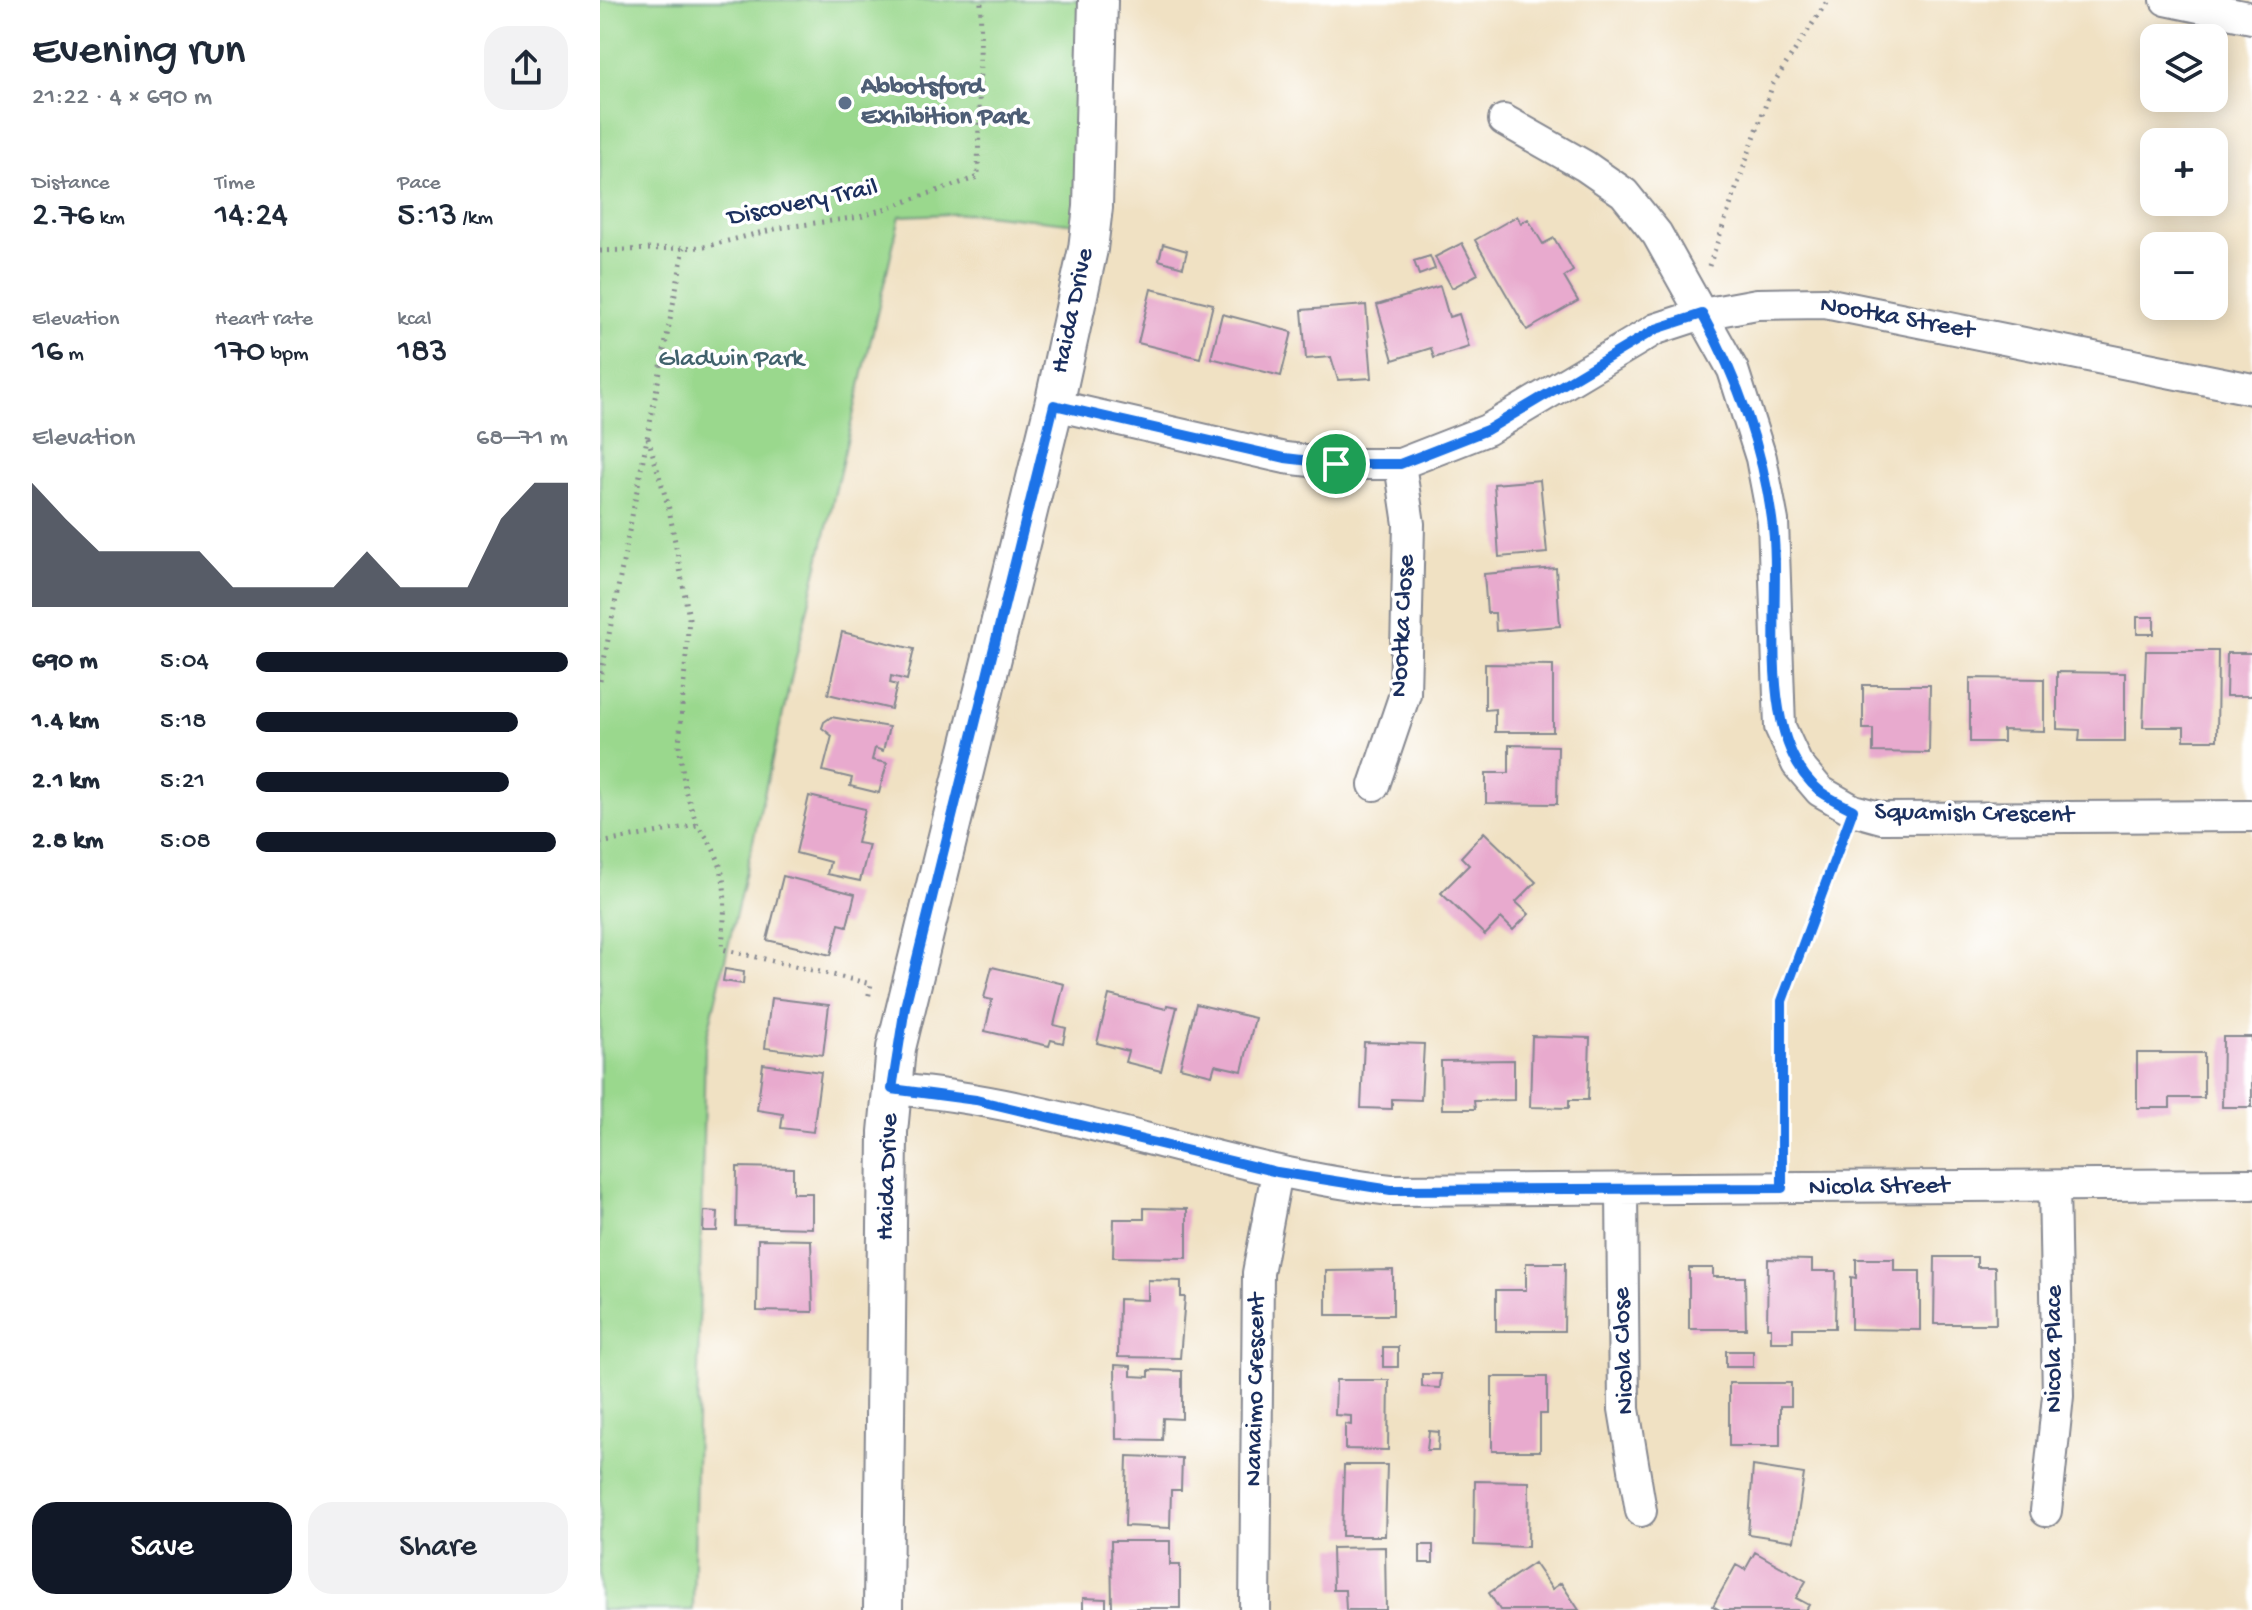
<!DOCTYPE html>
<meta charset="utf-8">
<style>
body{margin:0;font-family:"Gochi Hand",sans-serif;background:#f2f2f3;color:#1f2937;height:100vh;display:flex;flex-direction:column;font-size:30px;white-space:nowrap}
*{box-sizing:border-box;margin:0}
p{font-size:26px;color:#747a83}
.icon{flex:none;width:44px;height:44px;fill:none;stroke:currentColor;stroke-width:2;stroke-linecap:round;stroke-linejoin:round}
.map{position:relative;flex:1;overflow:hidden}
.panel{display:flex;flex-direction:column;background:#fff;width:600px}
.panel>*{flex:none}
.fabs{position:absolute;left:1540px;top:24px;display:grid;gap:16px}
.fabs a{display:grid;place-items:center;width:88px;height:88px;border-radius:16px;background:#fff;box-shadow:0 4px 20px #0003;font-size:40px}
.pin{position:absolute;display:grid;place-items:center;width:68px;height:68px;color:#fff;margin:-34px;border:4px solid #fff;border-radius:50%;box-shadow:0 2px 8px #0007}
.round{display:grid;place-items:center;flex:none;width:84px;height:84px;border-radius:24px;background:#f2f2f3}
.summary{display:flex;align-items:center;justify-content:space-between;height:136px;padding:0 32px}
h1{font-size:44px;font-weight:600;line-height:60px}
.metrics{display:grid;grid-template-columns:repeat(3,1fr);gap:12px;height:136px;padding:8px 32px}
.metrics div{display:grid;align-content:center}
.metrics b{font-size:34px;font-weight:600}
.metrics small{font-size:22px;font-weight:400}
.metrics p{font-size:22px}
.chart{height:224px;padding:16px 32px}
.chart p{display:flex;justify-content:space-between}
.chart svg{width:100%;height:144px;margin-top:8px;fill:#111827;opacity:.7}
.button{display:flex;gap:16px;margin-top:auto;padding:16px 32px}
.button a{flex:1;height:92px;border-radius:24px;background:#111827;color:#fff;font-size:32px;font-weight:600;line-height:92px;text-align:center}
.button a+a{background:#f2f2f3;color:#1f2937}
ul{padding:0 32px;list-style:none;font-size:26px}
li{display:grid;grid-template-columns:128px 96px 1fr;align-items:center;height:60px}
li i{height:20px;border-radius:10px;background:#111827}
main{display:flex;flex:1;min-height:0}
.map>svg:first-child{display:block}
.green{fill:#9ad88d;stroke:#5a8476;stroke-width:2}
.building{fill:#e8aace}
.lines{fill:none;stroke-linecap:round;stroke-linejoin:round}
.minor-casing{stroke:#868890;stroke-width:34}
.tertiary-casing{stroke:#868890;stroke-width:42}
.path{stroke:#868890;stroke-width:5;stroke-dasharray:2 6;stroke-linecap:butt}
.minor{stroke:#fff;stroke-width:30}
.tertiary{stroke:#fff;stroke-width:38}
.route-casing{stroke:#fff;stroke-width:16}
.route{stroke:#1a73e8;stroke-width:10}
.service-dot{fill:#5c6f8a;stroke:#fff;stroke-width:3}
.labels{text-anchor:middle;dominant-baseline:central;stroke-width:7;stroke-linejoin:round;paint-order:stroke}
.service-label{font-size:26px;font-weight:bold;fill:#4e5e75;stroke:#fff;text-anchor:start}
.street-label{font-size:26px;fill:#1b2f5e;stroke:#fff}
.park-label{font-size:26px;fill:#41626c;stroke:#fff}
</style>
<main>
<section class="panel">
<div class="summary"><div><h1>Evening run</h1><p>21:22 · 4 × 690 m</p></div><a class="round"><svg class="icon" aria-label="share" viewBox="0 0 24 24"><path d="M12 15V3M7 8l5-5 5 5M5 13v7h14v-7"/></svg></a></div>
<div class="metrics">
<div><p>Distance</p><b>2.76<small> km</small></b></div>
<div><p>Time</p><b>14:24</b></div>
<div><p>Pace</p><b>5:13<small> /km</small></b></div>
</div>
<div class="metrics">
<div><p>Elevation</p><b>16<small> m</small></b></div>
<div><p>Heart rate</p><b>170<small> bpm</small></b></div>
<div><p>kcal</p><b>183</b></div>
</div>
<div class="chart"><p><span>Elevation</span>68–71 m</p>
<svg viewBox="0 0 160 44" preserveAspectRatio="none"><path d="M0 44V6L10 17L20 27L30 27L40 27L50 27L60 38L70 38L80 38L90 38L100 27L110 38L120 38L130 38L140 17L150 6L160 6V44z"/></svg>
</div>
<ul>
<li><b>690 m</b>5:04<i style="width:100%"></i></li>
<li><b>1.4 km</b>5:18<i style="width:84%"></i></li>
<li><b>2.1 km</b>5:21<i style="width:81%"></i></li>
<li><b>2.8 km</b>5:08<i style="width:96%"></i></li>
</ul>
<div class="button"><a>Save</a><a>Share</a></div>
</section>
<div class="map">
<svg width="1652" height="1610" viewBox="0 0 1652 1610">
<rect width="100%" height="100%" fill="#fff"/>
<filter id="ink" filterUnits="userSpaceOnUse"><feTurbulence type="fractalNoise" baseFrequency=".0125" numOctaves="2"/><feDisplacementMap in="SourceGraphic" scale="16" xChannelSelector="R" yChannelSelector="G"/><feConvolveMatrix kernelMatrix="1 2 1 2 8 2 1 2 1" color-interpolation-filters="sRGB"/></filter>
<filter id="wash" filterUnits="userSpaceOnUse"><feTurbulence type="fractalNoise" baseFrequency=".006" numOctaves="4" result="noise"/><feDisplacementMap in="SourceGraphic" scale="32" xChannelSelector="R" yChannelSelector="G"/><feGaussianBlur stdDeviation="1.8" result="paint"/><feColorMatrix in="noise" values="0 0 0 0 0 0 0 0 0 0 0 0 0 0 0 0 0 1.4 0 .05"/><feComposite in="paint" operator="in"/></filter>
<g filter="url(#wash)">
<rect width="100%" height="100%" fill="#f0e1c3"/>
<!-- green -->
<path class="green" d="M0 0H491L486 225 375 213 300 216 105 1045 93 1610H0Z"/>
<g id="blocks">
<!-- building -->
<path class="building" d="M917 216 921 223 928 219 943 244 954 238 973 271 964 277 978 301 927 330 875 240Z
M862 243 878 274 852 288 835 257Z
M563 244 587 251 583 267 559 260Z
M830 256 835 269 819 275 814 261Z
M840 286 849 317 859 314 869 347 834 358 831 348 793 360 777 305Z
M551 289 613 304 600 358 538 343Z
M766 305 772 378 738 380 731 357 706 359 702 310Z
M622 314 692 332 681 376 611 358Z
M940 480 947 553 899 557 894 484Z
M956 568 960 626 896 631 895 613H887L884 574Z
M1537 617H1554V634H1537Z
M242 632 314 649 307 680 291 676 290 683 297 685 291 709 228 694Z
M1546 651H1618L1617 740H1584V727H1543Z
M1627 653H1652V696H1626Z
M885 664 953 665V732H895V709L885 710Z
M1457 672 1525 673V741H1479L1480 730 1457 729Z
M1370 678 1444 679V731L1403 730V742H1370Z
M1263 685H1330L1329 753 1273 752V729H1263Z
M231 717 289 727 283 751 275 748 272 760 287 763 279 793 250 786 252 778 223 771 232 736 222 728 224 722Z
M909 745 958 746 957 804 886 803V773H909Z
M209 796 265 809 257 843 269 845 260 881 227 874 230 862 196 853Z
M884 832 936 882 916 902 929 914 913 930 901 918 885 935 841 893 869 865 861 857Z
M183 876 255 894 247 926 239 924 231 955 167 940Z
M392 967 464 984 454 1025 466 1028 463 1043 451 1040 449 1046 385 1031 392 1000 384 998Z
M125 969 144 972 143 984 123 981Z
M509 995 566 1009 567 1005 577 1007 561 1071 525 1062 528 1051 497 1043Z
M171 998 229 1005 223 1055 165 1048Z
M596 1004 655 1018 642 1071 615 1065 612 1075 580 1067Z
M932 1036 990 1038 988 1100H969V1108L930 1107Z
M1623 1037H1652V1107H1622Z
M764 1042 824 1044 821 1100 792 1099V1109L761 1108Z
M1537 1053H1604V1098H1570V1108H1537Z
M914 1060V1100L874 1101 875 1109H842L841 1061Z
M163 1064 221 1072 213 1132 181 1128 183 1114 157 1110Z
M137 1167 193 1168V1193H212V1228L136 1226Z
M544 1208 587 1209V1258L513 1257 514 1219H544Z
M104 1211 118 1212 117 1231H103Z
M158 1239 211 1240 213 1312 157 1311Z
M1335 1257H1377V1267H1395L1396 1324H1334Z
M1168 1259 1212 1260V1271H1236L1235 1328H1193V1342H1171V1328H1167Z
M1256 1259H1294V1271H1320V1330L1251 1329V1277L1256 1278Z
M926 1263H965L964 1331H896V1290H926Z
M1089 1268H1113V1277H1145L1146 1329H1089Z
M793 1270V1315H726V1271Z
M548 1280 581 1281V1297H585L580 1358 518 1357 519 1299 548 1300Z
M783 1347H798V1367H783Z
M1126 1351H1153V1367H1126Z
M515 1365 531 1366V1376L549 1377V1370L582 1371V1419L563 1418 562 1440 516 1439Z
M822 1374H841L840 1388 822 1387Z
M892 1377H947V1414H940V1451H892Z
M736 1380H789L788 1450 745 1449V1424L751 1425V1416L735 1415Z
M1129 1383H1191V1406H1180V1446H1129Z
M829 1431 839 1432 838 1450H827Z
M527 1456 582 1458 581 1490H571L570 1528 525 1526Z
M744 1465H787L785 1536H742Z
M1153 1466 1204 1474 1194 1541 1148 1534Z
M875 1481 929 1482 928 1547 874 1545Z
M511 1541H570V1565H580V1608H512Z
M820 1545H833V1563H820Z
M785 1547 786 1610H746L745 1590H733L732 1548Z
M1155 1552 1206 1581 1196 1598 1209 1605 1206 1610H1120L1113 1606 1136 1565 1145 1570Z
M934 1563 952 1589 961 1583 979 1610H900L889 1593Z
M483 1598 506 1599V1610H483Z"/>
</g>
</g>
<g filter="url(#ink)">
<use href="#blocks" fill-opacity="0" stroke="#868890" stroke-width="2"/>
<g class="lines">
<defs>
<path id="minor" d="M1566 0 1652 18
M904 120 985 166 1024 193 1057 234 1133 370 1161 458 1173 521 1180 727 1197 764 1220 791 1253 810 1282 818 1652 816
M454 405 685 458 736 464H800L887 430 1056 329 1102 314 1157 304 1225 303 1652 389
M774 785 805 694 809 524 800 464
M292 1089C461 1102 622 1171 791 1190L1652 1184
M1022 1190 1024 1409 1041 1511
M1446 1511 1458 1396 1454 1186
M655 1610 658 1273 677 1172"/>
<path id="tertiary" d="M283 1610 288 1132 296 1048 454 405 488 249 493 207 498 0"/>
</defs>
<!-- minor casing -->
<use href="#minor" class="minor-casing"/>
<!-- tertiary casing -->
<use href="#tertiary" class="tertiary-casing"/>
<!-- path -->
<path class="path" d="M0 251 104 247 179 228 260 217 378 177 381 0
M1109 266 1173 84 1228 0
M48 438 69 509 89 618 79 745 85 789 97 825
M0 681 84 248
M0 843 97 825C132 867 125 898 122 949L271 984 268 999
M1182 1159V1001L1245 837"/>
<!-- minor -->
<use href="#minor" class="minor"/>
<!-- tertiary -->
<use href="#tertiary" class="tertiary"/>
</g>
</g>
<g class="lines" filter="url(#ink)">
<defs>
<path id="route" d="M1102 314C1138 379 1162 446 1172 519 1184 599 1151 736 1221 792 1231 799 1242 804 1253 810L1182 1001V1188L791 1190 677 1172 376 1100 292 1089 305 1007 454 405 685 458 736 464H800L887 430 1056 329Z"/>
</defs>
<!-- route casing -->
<use href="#route" class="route-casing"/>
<!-- route -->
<use href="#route" class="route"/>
</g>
<!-- markers -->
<circle class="service-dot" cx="245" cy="103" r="8"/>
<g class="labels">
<!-- service labels -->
<g class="service-label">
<text x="261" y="88">Abbotsford<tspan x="261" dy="30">Exhibition Park</tspan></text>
</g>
<!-- street labels -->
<g class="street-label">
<text transform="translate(203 204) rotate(-12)">Discovery Trail</text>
<text transform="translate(474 311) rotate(-78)">Haida Drive</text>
<text transform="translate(1297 319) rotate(10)">Nootka Street</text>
<text transform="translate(804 626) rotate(-87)">Nootka Close</text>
<text transform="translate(1374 815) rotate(1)">Squamish Crescent</text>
<text transform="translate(289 1177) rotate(-88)">Haida Drive</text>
<text transform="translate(1279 1188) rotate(-1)">Nicola Street</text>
<text transform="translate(1455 1349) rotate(-90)">Nicola Place</text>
<text transform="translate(1025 1351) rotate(-92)">Nicola Close</text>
<text transform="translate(657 1390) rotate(-89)">Nanaimo Crescent</text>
</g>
<!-- park labels -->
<g class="park-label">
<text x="131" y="360">Gladwin Park</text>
</g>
</g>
</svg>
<div class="fabs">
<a><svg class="icon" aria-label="layers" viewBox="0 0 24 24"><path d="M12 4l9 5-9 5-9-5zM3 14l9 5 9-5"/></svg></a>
<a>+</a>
<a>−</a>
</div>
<div class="pin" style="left:736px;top:464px;background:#1e9e55"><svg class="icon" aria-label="arrive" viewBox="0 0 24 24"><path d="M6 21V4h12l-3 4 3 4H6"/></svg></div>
</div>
</main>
